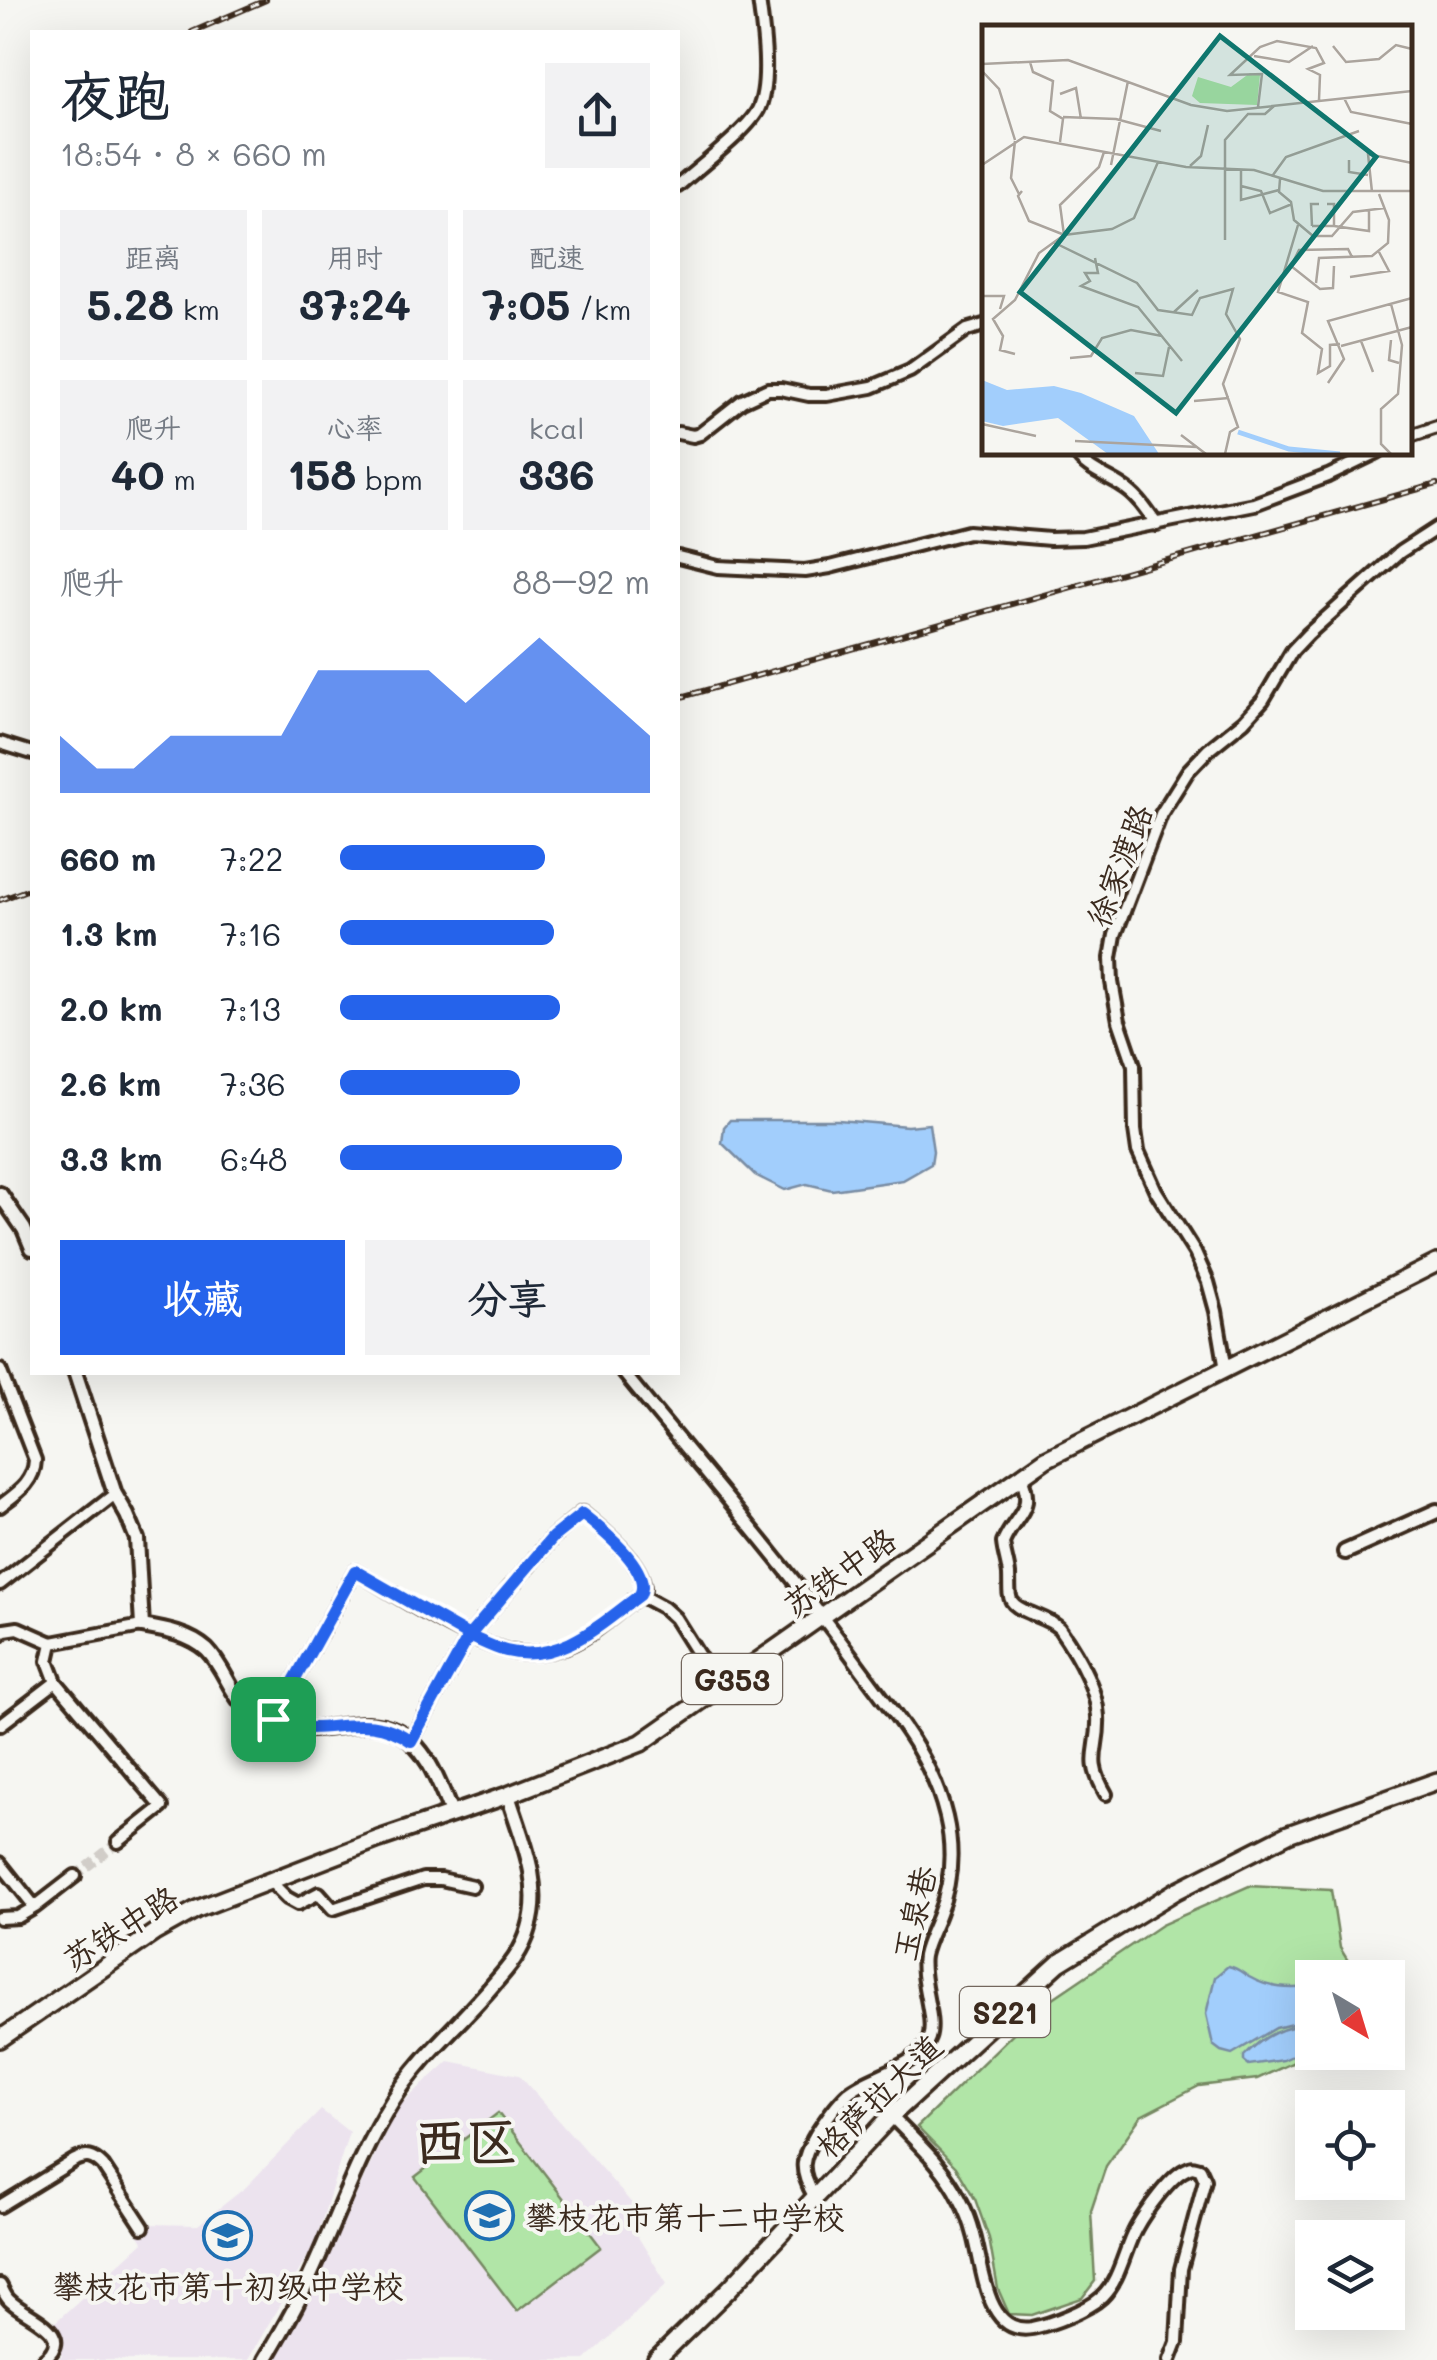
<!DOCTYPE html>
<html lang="zh">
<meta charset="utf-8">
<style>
body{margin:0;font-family:Mali,"LXGW WenKai TC",sans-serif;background:#f2f2f3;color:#1f2937;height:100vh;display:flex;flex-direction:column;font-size:38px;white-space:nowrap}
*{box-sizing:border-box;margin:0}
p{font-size:32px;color:#747a83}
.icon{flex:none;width:55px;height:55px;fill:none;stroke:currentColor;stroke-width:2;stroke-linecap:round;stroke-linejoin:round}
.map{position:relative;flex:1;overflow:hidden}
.details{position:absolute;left:30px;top:30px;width:650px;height:1345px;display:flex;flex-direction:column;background:#fff;border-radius:0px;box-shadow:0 10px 40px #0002}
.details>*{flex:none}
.needle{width:65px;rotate:142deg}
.buttons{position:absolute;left:1295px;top:1960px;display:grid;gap:20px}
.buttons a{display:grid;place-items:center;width:110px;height:110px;border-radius:0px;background:#fff;box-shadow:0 10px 40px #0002;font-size:50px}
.pin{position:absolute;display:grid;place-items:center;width:85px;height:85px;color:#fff;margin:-42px;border-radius:20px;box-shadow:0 5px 15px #0006}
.round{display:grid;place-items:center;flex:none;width:105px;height:105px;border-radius:0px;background:#f2f2f3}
.head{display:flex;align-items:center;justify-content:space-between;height:170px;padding:0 30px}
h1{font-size:55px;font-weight:800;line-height:75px}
.metrics{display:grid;grid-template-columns:repeat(3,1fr);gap:15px;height:170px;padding:10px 30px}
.metrics div{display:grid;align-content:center;border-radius:0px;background:#f2f2f3;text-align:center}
.metrics b{font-size:42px;font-weight:800}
.metrics small{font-size:28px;font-weight:400}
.metrics p{font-size:28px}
.chart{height:280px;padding:20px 30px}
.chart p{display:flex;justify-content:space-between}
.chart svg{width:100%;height:180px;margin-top:10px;fill:#2563eb;opacity:.7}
.cta{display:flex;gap:20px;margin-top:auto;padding:20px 30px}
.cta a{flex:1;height:115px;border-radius:0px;background:#2563eb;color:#fff;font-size:40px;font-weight:800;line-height:115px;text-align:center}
.cta a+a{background:#f2f2f3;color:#1f2937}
ul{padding:0 30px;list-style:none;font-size:32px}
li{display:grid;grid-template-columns:160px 120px 1fr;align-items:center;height:75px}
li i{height:25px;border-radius:12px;background:#2563eb}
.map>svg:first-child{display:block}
.built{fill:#ece3ee}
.green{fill:#b1e5a7;stroke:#768862;stroke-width:2.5}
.water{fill:#a2cefc;stroke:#798ca3;stroke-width:2.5}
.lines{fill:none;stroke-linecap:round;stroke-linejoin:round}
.minor-tunnel{stroke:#d1cdc8;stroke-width:10;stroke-dasharray:10 5;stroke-linecap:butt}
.minor-casing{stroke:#3b2a1e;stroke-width:18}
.tertiary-casing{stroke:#3b2a1e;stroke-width:20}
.primary-casing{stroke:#3b2a1e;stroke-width:22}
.trunk-casing{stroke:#3b2a1e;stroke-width:22}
.minor{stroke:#f6f6f2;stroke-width:10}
.tertiary{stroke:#f6f6f2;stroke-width:12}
.primary{stroke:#f6f6f2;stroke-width:15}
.trunk{stroke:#f6f6f2;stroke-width:15}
.rail-casing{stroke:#3b2a1e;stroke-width:6}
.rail{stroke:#f6f6f2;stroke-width:2.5;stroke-dasharray:8;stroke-linecap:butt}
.route-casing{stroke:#fff;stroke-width:20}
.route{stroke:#2563eb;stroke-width:12}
.labels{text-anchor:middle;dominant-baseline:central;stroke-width:8;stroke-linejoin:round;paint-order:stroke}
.shield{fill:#f6f6f2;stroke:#73675e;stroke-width:2.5}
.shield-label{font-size:30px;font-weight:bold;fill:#3b2a1e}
.street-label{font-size:32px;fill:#3b2a1e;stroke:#f6f6f2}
.poi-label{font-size:32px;fill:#3b2a1e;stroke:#f6f6f2;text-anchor:start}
.town-label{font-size:52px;font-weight:bold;fill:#3b2a1e;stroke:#f6f6f2}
.inset-river{fill:none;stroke:#a2cefc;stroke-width:5}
.inset-road{fill:none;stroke:#aba49d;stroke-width:2.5}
.view{fill:#0f766e;fill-opacity:0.15;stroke:#0f766e;stroke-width:5}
.inset-edge{fill:none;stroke:#3b2a1e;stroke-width:5}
</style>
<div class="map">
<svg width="1437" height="2360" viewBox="0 0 1437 2360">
<rect width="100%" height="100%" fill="#f6f6f2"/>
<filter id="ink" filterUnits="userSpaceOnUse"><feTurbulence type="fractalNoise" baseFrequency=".01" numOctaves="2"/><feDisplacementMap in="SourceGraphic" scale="20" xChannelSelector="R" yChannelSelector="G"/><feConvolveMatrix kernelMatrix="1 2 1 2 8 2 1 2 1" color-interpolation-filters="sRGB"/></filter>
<g filter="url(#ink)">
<!-- built -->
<path class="built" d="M449 2061 519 2075 636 2208 630 2224 667 2284 585 2360H273L290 2335 397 2108Z
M321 2110 349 2132 315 2243 248 2360H57L62 2356 61 2342 52 2325 143 2242 135 2229 146 2224 198 2225 246 2187Z"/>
<!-- green -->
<path class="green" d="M1249 1886 1331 1890 1340 1948 1358 1977 1312 1978V2052L1321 2053 1307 2056 1257 2079 1199 2086 1141 2116 1106 2166 1091 2211 1095 2281 1082 2298 1032 2315 1009 2314 998 2289 989 2238 975 2199 956 2167 917 2127 1040 2007 1161 1925Z
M498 2113 601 2247 517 2311 415 2177Z"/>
<!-- water -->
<path class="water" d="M730 1120H838L907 1126 929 1124 933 1151 931 1164 903 1180 832 1190 807 1184 785 1190 755 1175 722 1143 724 1127Z
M1228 1966C1238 1968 1241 1972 1249 1977 1270 1989 1289 1989 1312 1987V2019L1276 2028 1232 2054 1221 2051 1213 2045 1206 2014 1215 1977Z
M1312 2023V2047L1283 2060 1249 2065 1244 2061V2056C1265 2034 1283 2027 1312 2023Z"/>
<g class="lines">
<!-- minor-tunnel -->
<path class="minor-tunnel" d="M75 1876 118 1842"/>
<defs>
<path id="minor" d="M678 186C698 168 746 132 758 110 771 84 763 28 759 0
M678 433 693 436 700 434 742 401 768 389H781L809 395H827L872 387 910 371 967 330 984 325
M1410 436 1437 427
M1075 452C1085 470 1107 476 1123 487 1138 496 1147 511 1157 525
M678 557 718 567 805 571 830 567 968 532 1050 539 1083 538 1254 504 1328 476 1378 452
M0 743 32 753
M0 1370 35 1460C34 1483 17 1493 0 1506
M1226 1370 1216 1311 1208 1282 1195 1253 1156 1191 1138 1151 1135 1130 1134 1065 1119 1021 1112 982 1111 958 1115 935 1161 814 1188 771 1208 750 1244 721 1263 700 1292 651 1308 634 1400 552 1437 528
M623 1372C701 1468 783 1562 856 1662 893 1713 931 1754 946 1817 954 1851 952 1882 939 1914 934 1928 926 1941 923 1956 919 1980 936 2019 929 2038 919 2067 871 2074 849 2092 836 2104 826 2119 816 2134 801 2159 799 2170 814 2196
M1021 1477C1036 1511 1015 1514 1003 1543 1004 1554 1008 1564 1009 1575 1010 1597 1005 1603 1030 1613 1041 1618 1050 1620 1059 1628 1076 1652 1096 1686 1098 1716 1100 1752 1084 1757 1106 1794
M0 1584 115 1494
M640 1595 664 1608 675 1618 719 1688
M0 1635 5 1630 18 1628 52 1643 142 1626
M52 1643 48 1661 56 1682 162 1807 118 1842
M273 1719 355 1571C399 1596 457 1636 504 1650 520 1655 541 1654 557 1649 588 1641 615 1614 640 1595L644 1589C642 1561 603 1530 582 1513L553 1537 469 1636 411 1741
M0 1725 56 1682
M0 1863 35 1907 75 1876
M270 1881 287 1898 298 1904 319 1893 333 1909 423 1879H441L472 1886
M0 1918 18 1917 35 1907
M891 2116C916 2142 944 2166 960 2199 966 2210 971 2223 974 2235 983 2266 986 2336 1032 2328 1052 2324 1088 2310 1102 2297 1120 2280 1124 2250 1136 2228 1145 2212 1169 2178 1185 2170 1193 2166 1192 2167 1200 2169L1205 2180 1181 2269 1177 2342 1170 2360
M0 2206 75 2160C87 2155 93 2156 103 2166L143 2227
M0 2285C3 2290 5 2296 9 2300 25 2317 79 2332 43 2360"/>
<path id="tertiary" d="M0 1194 24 1229 32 1248
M75 1372 115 1494 127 1515 137 1539 142 1626C165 1630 189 1634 207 1650 222 1665 228 1686 241 1702 248 1709 279 1724 289 1727 324 1736 362 1713 397 1731 427 1747 439 1783 451 1813
M1345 1552 1437 1511
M265 2360C278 2338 291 2316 302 2293 333 2230 355 2160 393 2100 420 2057 460 2024 493 1985 508 1968 523 1951 529 1928 543 1883 521 1837 508 1795"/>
<path id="primary" d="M656 2360 729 2289 891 2116 1059 1963 1176 1891 1288 1834 1437 1781"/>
<path id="trunk" d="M0 2039 154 1933 197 1909 379 1839 508 1795 641 1743 1046 1459 1437 1263"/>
</defs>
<!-- minor casing -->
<use href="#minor" class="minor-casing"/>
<!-- tertiary casing -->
<use href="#tertiary" class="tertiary-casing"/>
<!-- primary casing -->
<use href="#primary" class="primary-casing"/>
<!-- trunk casing -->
<use href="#trunk" class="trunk-casing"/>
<!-- minor -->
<use href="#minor" class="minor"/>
<!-- tertiary -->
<use href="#tertiary" class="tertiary"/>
<!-- primary -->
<use href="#primary" class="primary"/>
<!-- trunk -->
<use href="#trunk" class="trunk"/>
<defs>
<path id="rail" d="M192 32 266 0
M678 698 1437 484
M0 900 32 888"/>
</defs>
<!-- rail casing -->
<use href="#rail" class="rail-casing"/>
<!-- rail -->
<use href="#rail" class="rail"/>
</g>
</g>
<g class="lines" filter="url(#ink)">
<defs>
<path id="route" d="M273 1719C321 1744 360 1705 411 1741L469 1636C481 1641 494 1648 506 1651 560 1664 601 1624 640 1595 653 1570 601 1529 582 1514L553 1537 469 1636 355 1571 273 1719"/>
</defs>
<!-- route casing -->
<use href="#route" class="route-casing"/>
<!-- route -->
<use href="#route" class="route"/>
</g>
<!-- icons -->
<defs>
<symbol id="school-ring" viewBox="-11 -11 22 22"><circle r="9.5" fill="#f6f6f2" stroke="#1f6fb2" stroke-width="1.5"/><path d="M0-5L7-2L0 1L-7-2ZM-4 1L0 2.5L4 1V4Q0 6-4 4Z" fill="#1f6fb2"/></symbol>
</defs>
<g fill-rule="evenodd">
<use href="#school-ring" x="462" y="2188" width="55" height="55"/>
<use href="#school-ring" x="200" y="2208" width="55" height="55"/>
</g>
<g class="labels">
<!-- shield labels -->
<g class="shield">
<rect x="682" y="1654" width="100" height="50" rx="8"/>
<rect x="960" y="1987" width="90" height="50" rx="8"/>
</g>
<g class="shield-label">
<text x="732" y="1679">G353</text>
<text x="1005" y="2012">S221</text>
</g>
<!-- street labels -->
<g class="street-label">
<text transform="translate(1118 865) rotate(-69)">徐家渡路</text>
<text transform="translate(839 1571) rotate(-35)">苏铁中路</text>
<text transform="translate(913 1913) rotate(-77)">玉泉巷</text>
<text transform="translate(120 1927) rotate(-32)">苏铁中路</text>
<text transform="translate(878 2095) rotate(-44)">格萨拉大道</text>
</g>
<!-- poi labels -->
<g class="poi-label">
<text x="525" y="2216">攀枝花市第十二中学校</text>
<text x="228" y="2285" text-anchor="middle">攀枝花市第十初级中学校</text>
</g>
<!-- town labels -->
<g class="town-label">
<text x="466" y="2139">西区</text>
</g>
</g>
<!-- overview -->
<g transform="translate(982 25)">
<rect width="430" height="430" fill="#f6f6f2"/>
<path d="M268 48 278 50 275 80 218 78 210 71 216 52 249 62Z" fill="#b1e5a7"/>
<path d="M0 355 25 365 72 361 99 368 152 391 177 429H126L76 393 21 401 0 396Z" fill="#a2cefc"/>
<path class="inset-river" d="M256 407 307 424 358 429"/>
<path class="inset-road" d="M351 21 364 37 397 34 414 20 430 24M272 31 307 37 331 21M48 37 51 47 71 56 68 86 81 94 78 117M0 39 86 35 209 80 245 86 430 66M0 46 17 64 33 115M78 69 94 63 99 94M362 73 369 87 430 99M276 82 280 49 248 50 278 22 295 16 334 23 342 38 326 44 338 50 337 75M81 92 134 94 179 106M33 116 29 153 37 169M367 135V147L386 150M0 140 42 112 204 142 272 145 341 166H430M129 140 146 56M208 141 219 131 226 100M259 146V175L297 165M291 150 304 132 377 106M298 154 297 167 309 177 312 195 331 211H350L371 187 403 183M259 161 279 166 288 188 310 179M40 166 36 171 47 196 80 209M390 167 386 129 430 138M316 200 296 267 326 277 320 308 340 324 336 348 348 341V320L358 319M330 201H352V179H345M330 201 329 179H337M352 201 387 206V185M82 210 78 180 117 142 122 127M243 215V115L266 89H283L292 81M71 217 155 258 176 285 210 290 218 273 251 264 244 289 258 314 241 359 256 402 248 407 243 429M113 233 116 248H103L108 256 99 261 156 282 200 336M352 241 351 263 338 264 309 241 317 225 366 224 370 232M368 252 407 246 397 227M334 258 337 233 390 231 406 218 407 195 397 169M0 271H22L18 284M192 287 216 265M409 315 407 335 417 338M379 316 391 347M359 321 430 302M33 329 18 325 21 311 11 294 33 275 57 228 82 210 130 204 152 193 176 137M88 333 109 331 120 313 149 305 180 311M153 348 181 351 187 322M346 358 362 334 346 296 430 273M212 376 247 373M0 399 54 411M199 410 224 429M93 416 215 422M409 429 399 419V384L416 369 420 320 409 279"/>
<path class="view" d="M238 11 394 132 194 388 38 267Z"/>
<rect width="430" height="430" class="inset-edge"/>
</g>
</svg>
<div class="buttons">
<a><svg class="needle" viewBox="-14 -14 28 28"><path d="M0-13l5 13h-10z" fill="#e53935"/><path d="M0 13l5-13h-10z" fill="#747a83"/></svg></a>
<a><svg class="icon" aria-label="locate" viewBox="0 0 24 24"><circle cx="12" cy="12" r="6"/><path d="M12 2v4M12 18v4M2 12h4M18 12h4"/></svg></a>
<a><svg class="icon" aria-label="layers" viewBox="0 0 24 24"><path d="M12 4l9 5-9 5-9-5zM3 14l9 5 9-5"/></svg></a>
</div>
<div class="pin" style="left:273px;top:1719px;background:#1e9e55"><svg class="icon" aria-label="arrive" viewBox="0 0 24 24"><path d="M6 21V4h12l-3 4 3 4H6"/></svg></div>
<section class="details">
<div class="head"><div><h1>夜跑</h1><p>18:54 · 8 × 660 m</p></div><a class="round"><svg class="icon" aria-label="share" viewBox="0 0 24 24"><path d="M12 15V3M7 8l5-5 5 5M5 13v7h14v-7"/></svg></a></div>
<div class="metrics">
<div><p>距离</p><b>5.28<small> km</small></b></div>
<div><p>用时</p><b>37:24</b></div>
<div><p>配速</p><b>7:05<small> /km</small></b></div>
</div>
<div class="metrics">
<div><p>爬升</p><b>40<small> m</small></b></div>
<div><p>心率</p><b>158<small> bpm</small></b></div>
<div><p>kcal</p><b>336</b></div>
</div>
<div class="chart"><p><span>爬升</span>88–92 m</p>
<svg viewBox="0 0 160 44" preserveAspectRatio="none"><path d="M0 44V30L10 38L20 38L30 30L40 30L50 30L60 30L70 14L80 14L90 14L100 14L110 22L120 14L130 6L140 14L150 22L160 30V44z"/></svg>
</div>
<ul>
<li><b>660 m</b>7:22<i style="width:66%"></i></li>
<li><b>1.3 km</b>7:16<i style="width:69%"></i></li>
<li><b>2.0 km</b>7:13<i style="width:71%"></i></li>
<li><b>2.6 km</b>7:36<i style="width:58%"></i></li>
<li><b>3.3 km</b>6:48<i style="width:91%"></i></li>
</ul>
<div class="cta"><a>收藏</a><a>分享</a></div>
</section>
</div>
